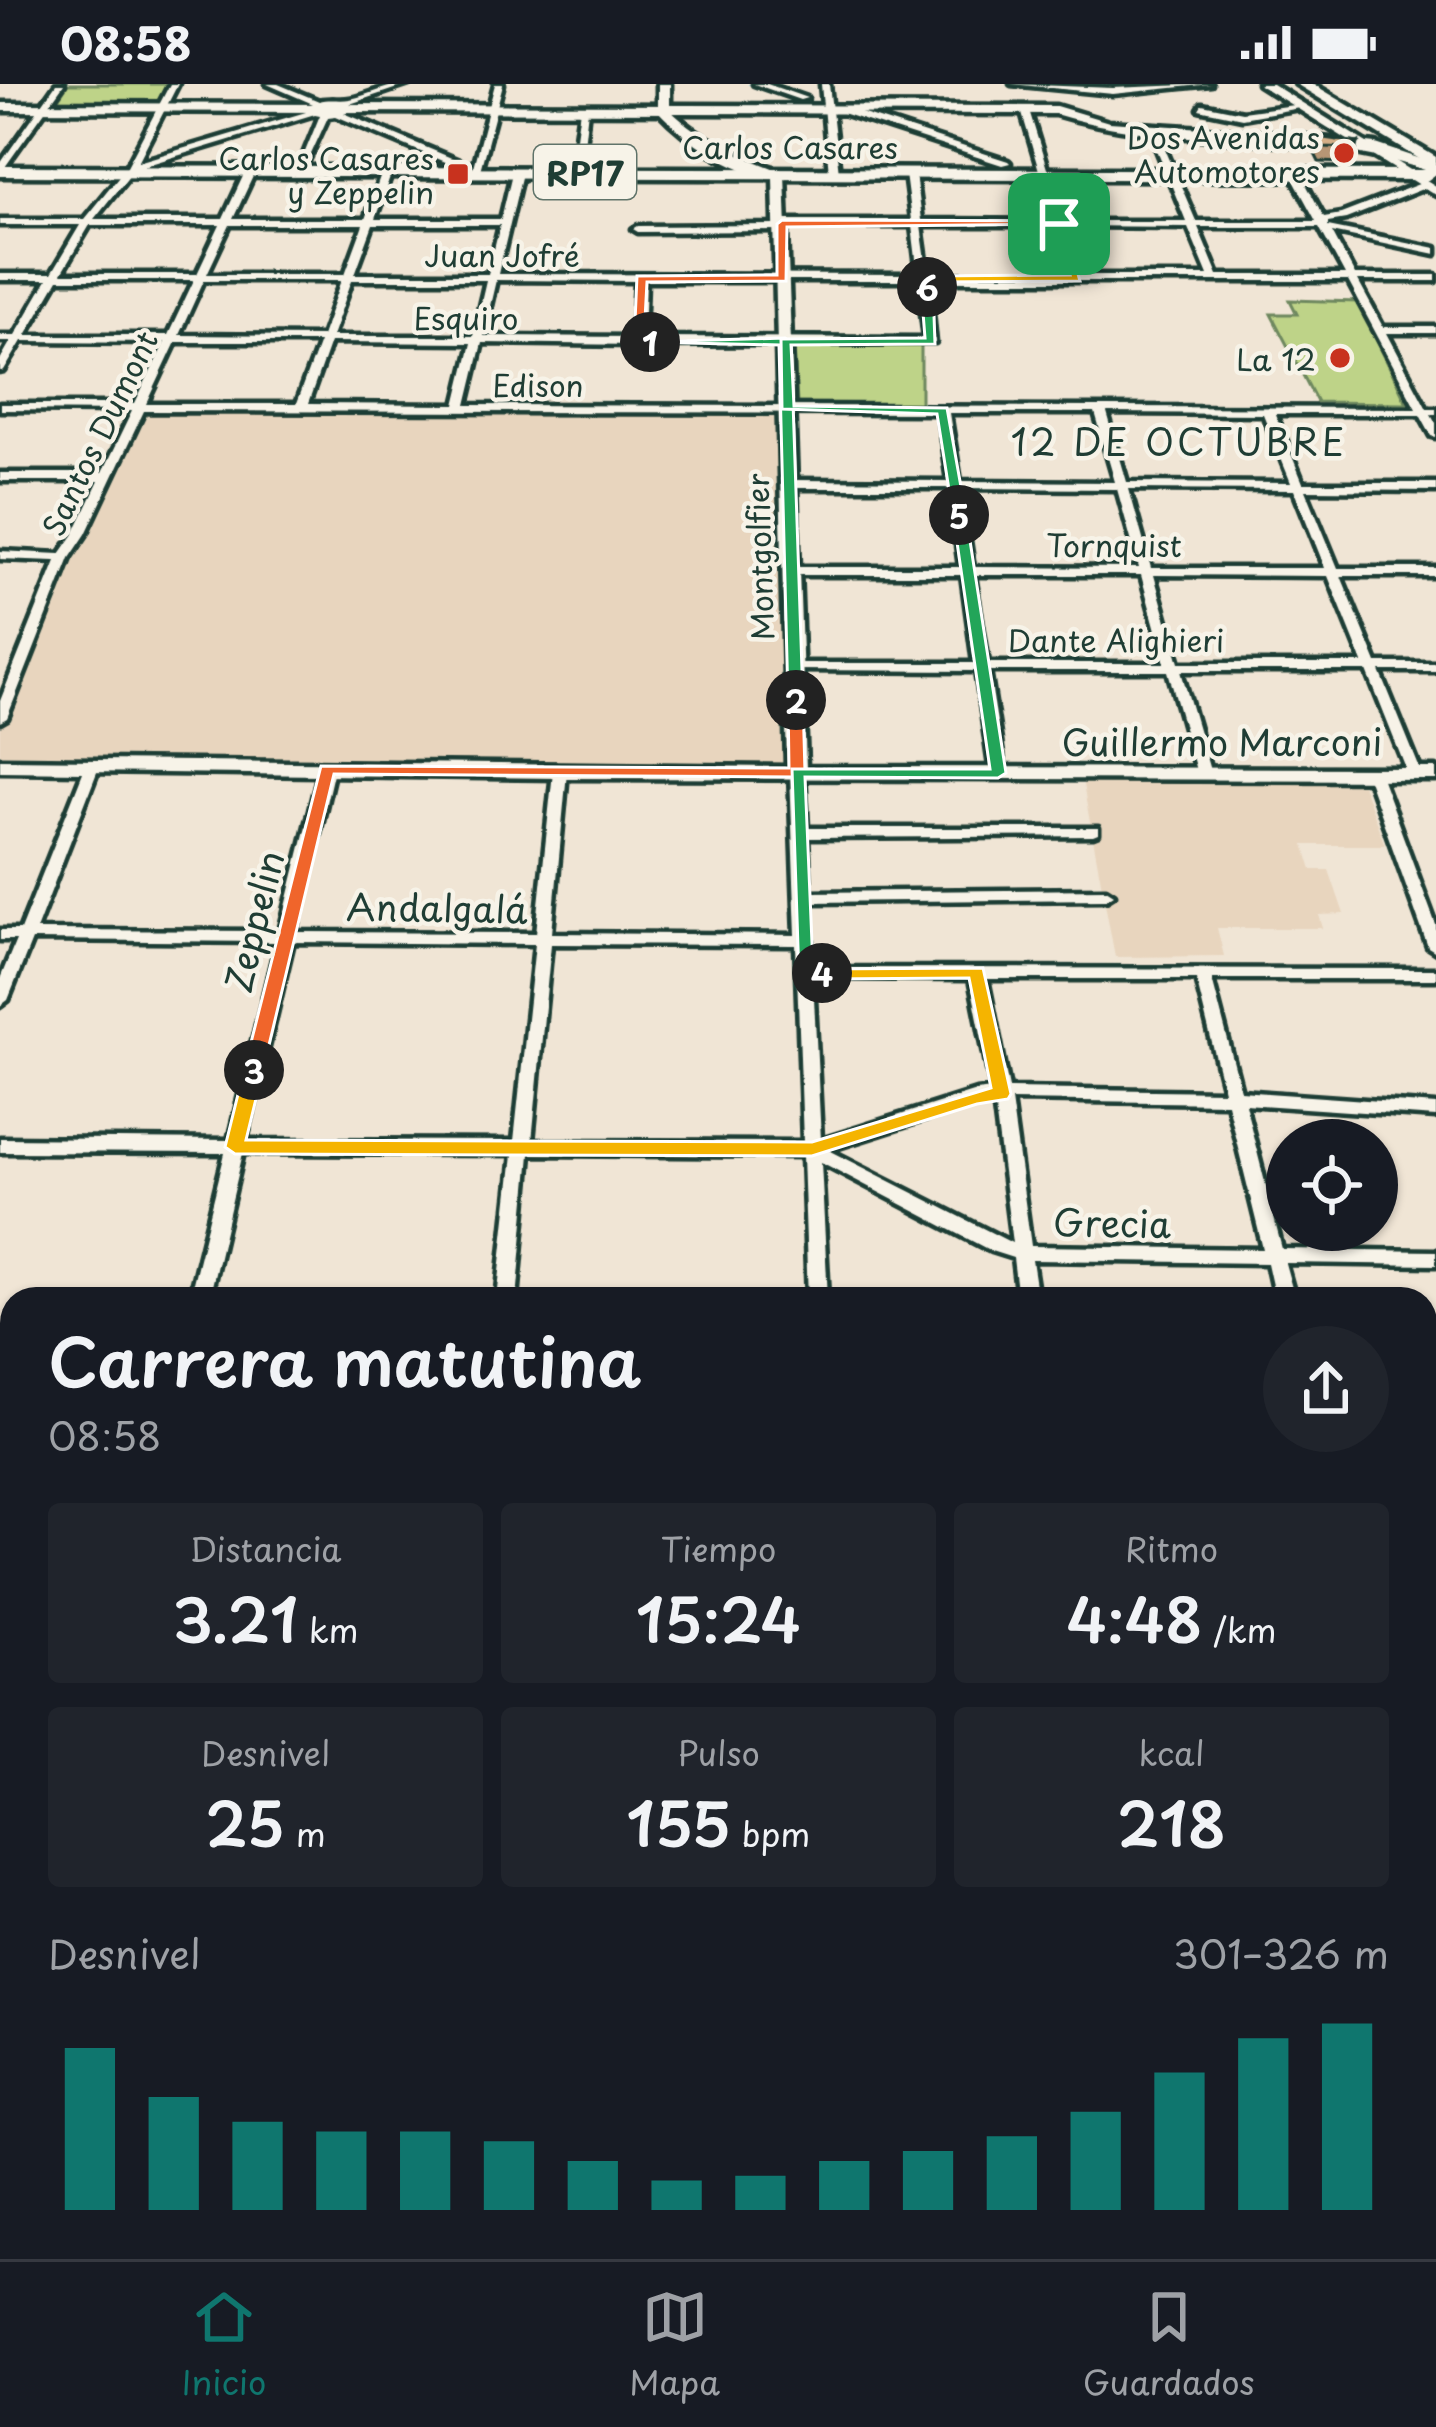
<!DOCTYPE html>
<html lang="es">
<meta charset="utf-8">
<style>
body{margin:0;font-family:"Playpen Sans",sans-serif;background:#20242c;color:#f1f3f6;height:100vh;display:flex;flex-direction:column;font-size:45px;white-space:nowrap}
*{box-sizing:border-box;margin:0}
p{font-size:39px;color:#9ea1a6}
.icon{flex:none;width:66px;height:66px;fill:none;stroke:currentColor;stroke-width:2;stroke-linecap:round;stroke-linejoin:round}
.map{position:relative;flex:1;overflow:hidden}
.panel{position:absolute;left:0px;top:1203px;width:1437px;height:972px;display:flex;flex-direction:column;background:#171b24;border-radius:36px 36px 0 0;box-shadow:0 3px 9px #0004}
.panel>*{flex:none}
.buttons{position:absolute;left:1266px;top:1035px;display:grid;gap:24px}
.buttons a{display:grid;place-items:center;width:132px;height:132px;border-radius:50%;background:#171b24;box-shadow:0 3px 9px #0004;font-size:60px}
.pin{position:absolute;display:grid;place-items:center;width:102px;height:102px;color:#fff;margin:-51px;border-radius:24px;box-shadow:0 6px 18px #0006}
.km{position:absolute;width:60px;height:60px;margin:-30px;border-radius:50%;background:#222;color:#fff;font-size:33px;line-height:60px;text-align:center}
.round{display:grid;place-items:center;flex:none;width:126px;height:126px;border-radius:63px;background:#20242c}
.summary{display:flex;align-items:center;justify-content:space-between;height:204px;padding:0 48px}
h1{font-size:66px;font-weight:600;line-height:90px}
.stats{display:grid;grid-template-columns:repeat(3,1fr);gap:18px;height:204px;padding:12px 48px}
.stats div{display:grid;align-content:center;border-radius:12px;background:#20242c;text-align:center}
.stats b{font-size:60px;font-weight:600}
.stats small{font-size:33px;font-weight:400}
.stats p{font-size:33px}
.chart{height:336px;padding:24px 48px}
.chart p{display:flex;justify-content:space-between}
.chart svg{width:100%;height:216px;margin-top:12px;stroke:#0f766e;stroke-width:6}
.status{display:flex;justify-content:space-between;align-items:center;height:84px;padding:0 60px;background:#171b24;direction:ltr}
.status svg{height:33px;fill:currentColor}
.tabs{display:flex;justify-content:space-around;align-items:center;height:168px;border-top:3px solid #363941;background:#171b24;font-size:33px;color:#9ea1a6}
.tabs a{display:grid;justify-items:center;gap:6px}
.tabs .on{color:#0f766e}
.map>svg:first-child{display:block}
.built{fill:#e8d5be}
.green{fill:#bed388;stroke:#6e885e;stroke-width:3}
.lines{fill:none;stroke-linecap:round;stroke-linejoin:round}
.canal{fill:#90d8f1;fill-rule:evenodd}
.minor-casing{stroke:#1f3d34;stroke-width:9}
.tertiary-casing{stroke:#1f3d34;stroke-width:9}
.primary-casing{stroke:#1f3d34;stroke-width:9}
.trunk-casing{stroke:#1f3d34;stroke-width:9}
.minor{fill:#f7f3e8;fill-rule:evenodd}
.tertiary{fill:#f7f3e8;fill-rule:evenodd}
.primary{fill:#f7f3e8;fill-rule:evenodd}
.trunk{fill:#f7f3e8;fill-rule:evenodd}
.wall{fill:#b79674;stroke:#1f3d34;stroke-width:3}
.shaded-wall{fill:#957a5e;stroke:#1f3d34;stroke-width:3}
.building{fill:#d5af87;stroke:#1f3d34;stroke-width:3}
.split-1{fill:#f0652b;stroke:#fff;stroke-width:3}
.split-2{fill:#22a559;stroke:#fff;stroke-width:3}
.split-3{fill:#f0652b;stroke:#fff;stroke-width:3}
.split-4{fill:#f5b400;stroke:#fff;stroke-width:3}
.split-5{fill:#22a559;stroke:#fff;stroke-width:3}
.split-6{fill:#22a559;stroke:#fff;stroke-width:3}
.split-7{fill:#f5b400;stroke:#fff;stroke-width:3}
.poi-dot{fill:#c8321e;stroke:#f7f3e8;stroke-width:4.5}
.labels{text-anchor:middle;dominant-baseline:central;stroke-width:9;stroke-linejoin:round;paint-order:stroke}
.far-poi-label{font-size:30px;fill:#1f3d34;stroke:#f7f3e8;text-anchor:end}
.far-street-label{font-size:30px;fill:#1f3d34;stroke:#f7f3e8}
.shield{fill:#f7f3e8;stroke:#60746a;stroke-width:3}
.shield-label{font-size:33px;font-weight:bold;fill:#1f3d34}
.far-quarter-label{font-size:36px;letter-spacing:3px;fill:#1f3d34;stroke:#f7f3e8}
.street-label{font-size:36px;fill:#1f3d34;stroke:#f7f3e8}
</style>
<div class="status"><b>08:58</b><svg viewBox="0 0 49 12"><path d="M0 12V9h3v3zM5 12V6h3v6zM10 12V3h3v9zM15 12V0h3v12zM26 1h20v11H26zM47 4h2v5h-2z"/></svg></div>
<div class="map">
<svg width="1436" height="2175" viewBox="0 0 1436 2175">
<rect width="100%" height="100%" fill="#f0e5d5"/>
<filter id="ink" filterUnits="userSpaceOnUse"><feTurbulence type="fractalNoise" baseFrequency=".00833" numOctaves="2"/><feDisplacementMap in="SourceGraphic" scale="24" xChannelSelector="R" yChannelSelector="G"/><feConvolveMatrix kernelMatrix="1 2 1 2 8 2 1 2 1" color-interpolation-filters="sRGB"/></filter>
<g filter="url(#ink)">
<!-- built -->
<path class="built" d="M140 323 788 325 797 688 0 681V634L22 570Z
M1082 695H1352L1361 698 1385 761H1304L1312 786H1329L1344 830 1319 831 1323 844H1217L1224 872 1115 873Z"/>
<!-- green -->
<path class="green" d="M68 0H169L157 20 54 21Z
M1290 216 1358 218 1407 319 1317 318 1271 230H1297Z
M794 260 921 261V319L797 320Z"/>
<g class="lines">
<!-- canal -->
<path class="canal" d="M747 0H760L816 20 809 22Z
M845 28 1019 83 1021 85 1013 87 842 33Z"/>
<defs>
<path id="minor" d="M56 0H64L0 90V80Z
M170 0H178L138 78 306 28 305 24 313 20 267 0H278L319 17C330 14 340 17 350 15 370 11 388 0 409 0L350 20 352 26 344 29 473 83 495 0H503L479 90H473L336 32 328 33 302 90H296L320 31 315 30 134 85 94 135H223L245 88 250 85 255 88 233 135H365L382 88 387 85 392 88 375 135H501L512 89 517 86 522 89 498 190 918 191 912 142H785V146L782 147 638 148 633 145 638 142 779 141 777 139 782 136H911L905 90 910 87 915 90 921 136 1054 137 1021 26 1025 23 1029 26 1063 137H1186L1149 46 1153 43 1157 46 1196 137H1316L1291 91 1296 88 1301 91 1324 133 1341 130 1424 98H1430V102L1346 135 1328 138V142L1436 164V170L1332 148 1355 191H1436V197H1358L1383 243H1436V249H1387L1427 324H1436V330H1431L1436 339V353L1432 352 1420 330H1275L1303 399H1436V407L1306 406 1338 484H1436V492H1341L1377 579H1436V587H1380L1422 690 1415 694 1408 690 1367 587H1181L1211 690 1204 694 1197 690 1168 587H989L1005 689 998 693 991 689 976 587 790 586V580L795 579H974L962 491H792L786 487 792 483H960L949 404H790L784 400 790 396 948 397 938 329 144 327 86 450 70 474 7 634 0 638V617L56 477 0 475V467L60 470 74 450 99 397H0V389H102L132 327 0 326V320H135L165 258 22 257 4 287 0 288V276L11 257H0V251H15L47 196H0V190H51L80 141H0V135H84L127 82ZM327 20H341L343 23 329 28 316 25ZM90 141H220L197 190H61ZM230 141H363L345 190H207ZM373 141H500L488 190H355ZM921 142H1055L1070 191H928ZM1065 142 1188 143 1208 191H1080ZM1198 143H1319L1345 191H1218ZM58 196H194L168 251H26ZM204 196H342L322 252 179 251ZM352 196H486L473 252H332ZM496 196 636 197 633 253 483 252ZM646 197H918L925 254 644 253ZM929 197H1348L1416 324 467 321 482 259 638 261 935 259ZM176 258H319L296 320H147ZM330 258 471 259 456 321 308 320ZM949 329H1095L1115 398 960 397ZM1107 329 1263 330 1291 399 1127 398ZM961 404 1117 405 1139 484 973 483ZM1129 405 1294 406 1325 484H1151ZM974 491H1141L1165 579H988ZM1154 491 1328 492 1363 579H1179Z
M754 0H767L807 14 800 16Z
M821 0H829L839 89 834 92 829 89Z
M1011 0 1113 4 1211 0 1113 10Z
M1202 20 1242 28 1301 20 1305 23 1242 34 1199 25Z
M584 22 588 25 581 88 576 91 571 88 580 25Z
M842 23 1008 77 1010 79 1002 81 839 28Z
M92 679 99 683 36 846 280 847 320 685 327 681 334 685 296 848 536 849 553 688 560 684 567 688 552 849 796 851 790 688 797 684 804 688 807 744H1098V750L1093 752 807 754 810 808 1106 805 1114 810 1106 815 810 818 813 884 1436 885V895H1212L1241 1007 1436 1021V1033L1245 1020 1282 1165 1436 1167V1181L1285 1179 1295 1215H1275L1267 1179 1032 1176 1038 1215H1018L1013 1174 991 1167 821 1078 828 1215H808L803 1072 530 1070 517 1215H497L513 1070 243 1069 209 1215H189L225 1069 0 1068V1054L229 1056 277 858 32 856 8 916 0 922V895L16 856H0V846H20L85 683ZM293 858 535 860 514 1057 246 1056ZM551 860 796 861 803 1058 532 1057ZM813 894 970 895 992 1005 976 1007 821 1056ZM987 895H1196L1224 1007 1009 1004ZM1011 1016 1227 1019 1263 1165 1031 1162ZM994 1017 1012 1159 829 1066 977 1019Z
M1373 686 1380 690 1436 841V868L1428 863 1366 690Z
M0 1312H12V1328H0Z
M1425 1329H1436V1345H1425Z
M0 1544H12V1564H0Z
M1425 1549H1436V1569H1425Z
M1425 1754 1433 1758 1436 1764V1821L1427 1818 1425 1812Z
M12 1849V1908L9 1916 0 1920V1860L3 1852Z
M1425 1855H1436V1879H1425Z
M247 2163H275L273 2175H245Z
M692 2163H720V2175H692Z
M1146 2163H1174L1176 2175H1148Z"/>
<path id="tertiary" d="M658 0H670V26C704 59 746 73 785 89L806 683 1436 684V696L560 694 0 687V675L787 683 773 92C733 89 685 56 658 27Z
M1258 0H1272L1436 102V111Z"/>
<path id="primary" d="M0 19 1056 22 1109 38 1267 48 1376 60 1436 80V90L1428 96 0 92V82L1425 86C1305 46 1175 67 1055 30L0 27Z"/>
<path id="trunk" d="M1296 0H1313L1436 73V85Z"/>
</defs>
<!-- minor casing -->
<use href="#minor" class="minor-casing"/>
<!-- tertiary casing -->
<use href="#tertiary" class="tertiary-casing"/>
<!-- primary casing -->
<use href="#primary" class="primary-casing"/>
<!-- trunk casing -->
<use href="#trunk" class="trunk-casing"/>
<!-- minor -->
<use href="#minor" class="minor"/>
<!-- tertiary -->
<use href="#tertiary" class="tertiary"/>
<!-- primary -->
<use href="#primary" class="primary"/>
<!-- trunk -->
<use href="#trunk" class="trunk"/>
</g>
<!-- wall -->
<path class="wall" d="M1317 53 1358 59 1354 74 1347 79 1319 78 1314 68Z"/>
<!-- shaded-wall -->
<path class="shaded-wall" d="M1358 59 1354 74 1347 79 1351 64Z"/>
<!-- building -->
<path class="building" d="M1317 53 1358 59 1351 64 1323 63Z"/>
</g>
<!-- split-1 -->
<path class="split-1" d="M782 136 1059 137 1064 140 787 143 786 197 647 198 644 254 656 258 634 260 637 192 777 191V140Z"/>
<!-- split-2 -->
<path class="split-2" d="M785 254 791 258 803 616 796 621 788 616 779 261 644 258Z"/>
<!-- split-3 -->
<path class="split-3" d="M796 612 803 616 805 688 797 693 334 690 263 986 260 991H247L244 986 321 682 789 684 788 616Z"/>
<!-- split-4 -->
<path class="split-4" d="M983 884 1011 1010 1008 1015 977 1020 812 1072 235 1070 225 1063 244 986 254 980 263 986 246 1056 812 1058 991 1004 969 894 822 895 813 889 815 885Z"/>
<!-- split-5 -->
<path class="split-5" d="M959 427 966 431 1006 689 998 694 805 693 813 883 830 889 822 895 799 893 792 685H990L953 431Z"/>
<!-- split-6 -->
<path class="split-6" d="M927 199 933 203 935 260 791 261 794 322 947 324 966 431 959 435 953 431 937 330 782 325 781 255 925 254 921 203Z"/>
<!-- split-7 -->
<path class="split-7" d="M1059 137 1064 140 1080 197 932 198 931 205 921 203V195L926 192 1070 191 1053 140Z"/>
<!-- markers -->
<g class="poi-dot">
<circle cx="1344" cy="69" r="12"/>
<rect x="446" y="78" width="24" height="24" rx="6"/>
<circle cx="1340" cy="274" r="12"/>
</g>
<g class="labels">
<!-- far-poi labels -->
<g class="far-poi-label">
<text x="1320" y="52">Dos Avenidas<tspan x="1320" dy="34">Automotores</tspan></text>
<text x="434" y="73">Carlos Casares<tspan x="434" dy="34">y Zeppelin</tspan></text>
<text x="1316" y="274">La 12</text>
</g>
<!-- far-street labels -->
<g class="far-street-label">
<text x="790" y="62">Carlos Casares</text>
<text x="502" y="170">Juan Jofré</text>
<text x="466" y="233">Esquiro</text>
<text x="538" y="300">Edison</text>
<text transform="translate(99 349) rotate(-64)">Santos Dumont</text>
<text x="1114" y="460">Tornquist</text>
<text transform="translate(759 473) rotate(-92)">Montgolfier</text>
<text x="1116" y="555">Dante Alighieri</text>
</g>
<!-- shield labels -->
<rect class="shield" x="534" y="61" width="102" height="54" rx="9"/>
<g class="shield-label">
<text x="585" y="88">RP17</text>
</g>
<!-- far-quarter labels -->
<g class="far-quarter-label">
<text x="1179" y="357">12 DE OCTUBRE</text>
</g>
<!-- street labels -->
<g class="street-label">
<text x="1222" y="657">Guillermo Marconi</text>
<text transform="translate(437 823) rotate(1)">Andalgalá</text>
<text transform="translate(253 837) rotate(-76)">Zeppelin</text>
<text transform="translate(1112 1138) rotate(1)">Grecia</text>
</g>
</g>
</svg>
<div class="buttons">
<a><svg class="icon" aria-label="locate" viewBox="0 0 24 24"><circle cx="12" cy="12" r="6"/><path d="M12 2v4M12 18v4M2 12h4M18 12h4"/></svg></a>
</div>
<div class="pin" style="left:1059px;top:140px;background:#1e9e55"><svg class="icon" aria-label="arrive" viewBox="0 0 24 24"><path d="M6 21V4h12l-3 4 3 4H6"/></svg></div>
<b class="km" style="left:650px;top:258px">1</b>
<b class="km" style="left:796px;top:616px">2</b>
<b class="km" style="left:254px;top:986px">3</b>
<b class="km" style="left:822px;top:889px">4</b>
<b class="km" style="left:959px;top:431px">5</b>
<b class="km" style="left:927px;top:203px">6</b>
<section class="panel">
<div class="summary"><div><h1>Carrera matutina</h1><p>08:58</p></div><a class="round"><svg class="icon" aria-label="share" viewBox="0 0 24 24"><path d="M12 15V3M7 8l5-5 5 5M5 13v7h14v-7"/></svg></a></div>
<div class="stats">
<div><p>Distancia</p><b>3.21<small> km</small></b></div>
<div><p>Tiempo</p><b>15:24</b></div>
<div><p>Ritmo</p><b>4:48<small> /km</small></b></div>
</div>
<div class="stats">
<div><p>Desnivel</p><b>25<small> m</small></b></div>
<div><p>Pulso</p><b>155<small> bpm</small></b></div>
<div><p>kcal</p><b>218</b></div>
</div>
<div class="chart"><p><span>Desnivel</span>301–326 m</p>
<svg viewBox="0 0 160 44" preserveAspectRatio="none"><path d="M5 44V11M15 44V21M25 44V26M35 44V28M45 44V28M55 44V30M65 44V34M75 44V38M85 44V37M95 44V34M105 44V32M115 44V29M125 44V24M135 44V16M145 44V9M155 44V6"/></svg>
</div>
</section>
</div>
<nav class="tabs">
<a class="on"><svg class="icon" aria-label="home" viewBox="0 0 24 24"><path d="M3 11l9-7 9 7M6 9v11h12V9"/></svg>Inicio</a>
<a><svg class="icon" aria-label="map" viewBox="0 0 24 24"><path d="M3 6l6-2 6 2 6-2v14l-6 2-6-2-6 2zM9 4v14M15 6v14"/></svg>Mapa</a>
<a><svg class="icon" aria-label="saved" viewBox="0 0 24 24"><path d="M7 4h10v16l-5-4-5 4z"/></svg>Guardados</a>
</nav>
